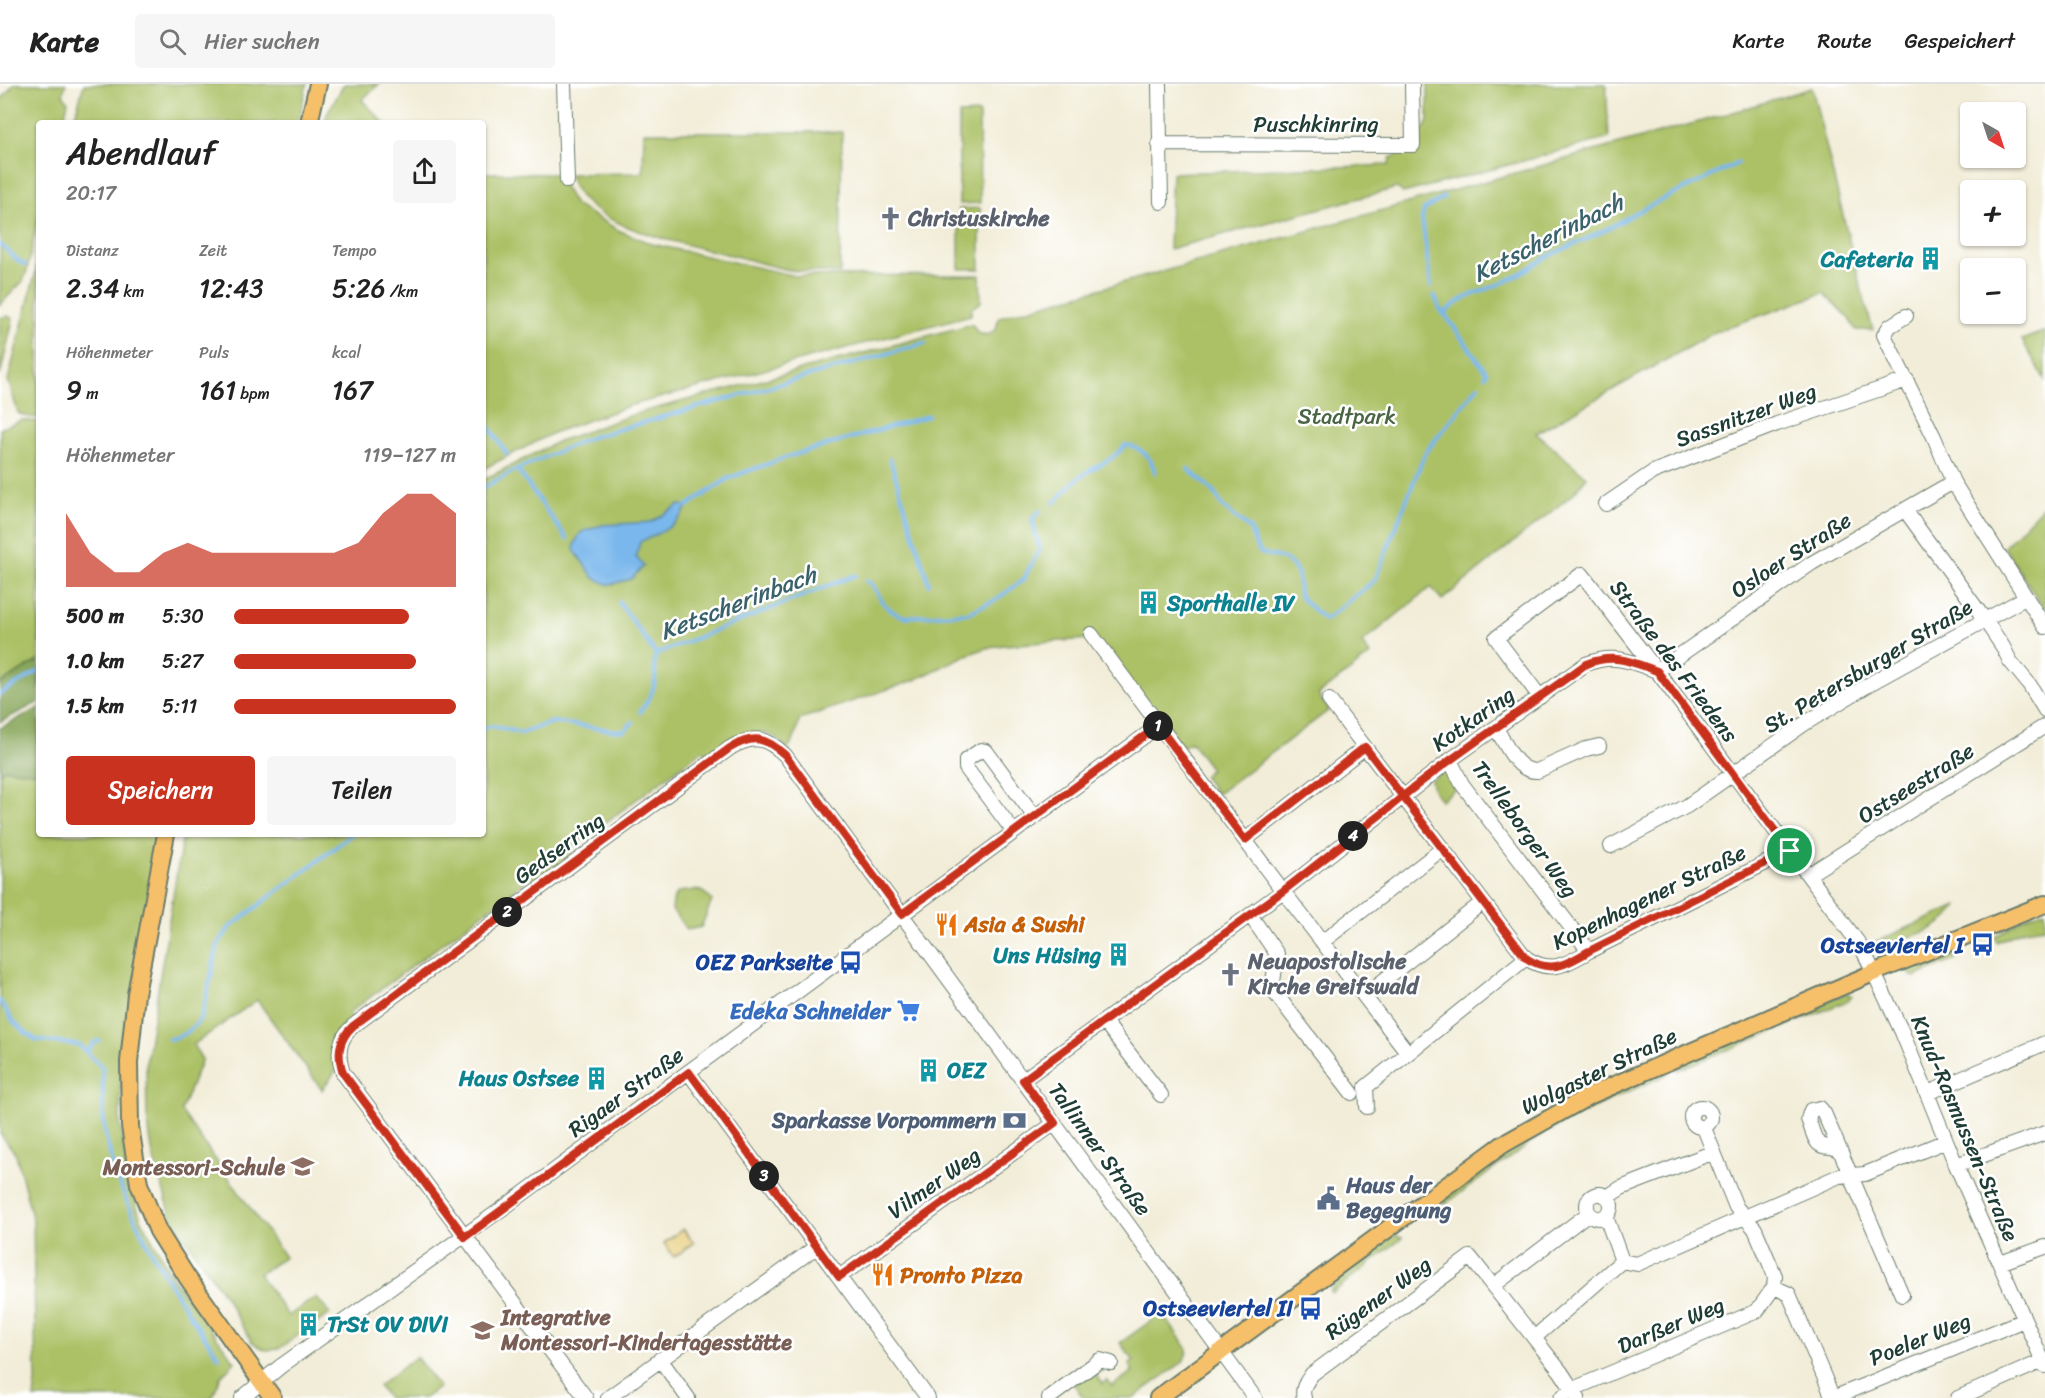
<!DOCTYPE html>
<html lang="de">
<meta charset="utf-8">
<style>
body{margin:0;font-family:Sriracha,sans-serif;background:#f6f6f6;color:#222;height:100vh;display:flex;flex-direction:column;font-size:22px;white-space:nowrap}
*{box-sizing:border-box;margin:0}
p{font-size:20px;color:#767676}
.icon{flex:none;width:33px;height:33px;fill:none;stroke:currentColor;stroke-width:2;stroke-linecap:round;stroke-linejoin:round}
.map{position:relative;flex:1;overflow:hidden}
.drawer{position:absolute;left:36px;top:36px;width:450px;height:717px;display:flex;flex-direction:column;background:#fff;border-radius:6px;box-shadow:0 2px 4px #0004}
.drawer>*{flex:none}
.needle{width:39px;rotate:141deg}
.buttons{position:absolute;left:1960px;top:18px;display:grid;gap:12px}
.buttons a{display:grid;place-items:center;width:66px;height:66px;border-radius:6px;background:#fff;box-shadow:0 2px 4px #0004;font-size:30px}
.pin{position:absolute;display:grid;place-items:center;width:51px;height:51px;color:#fff;margin:-26px;border:3px solid #fff;border-radius:50%;box-shadow:0 2px 6px #0007}
.km{position:absolute;width:30px;height:30px;margin:-15px;border-radius:50%;background:#222;color:#fff;font-size:16px;line-height:30px;text-align:center}
.round{display:grid;place-items:center;flex:none;width:63px;height:63px;border-radius:6px;background:#f6f6f6}
.headline{display:flex;align-items:center;justify-content:space-between;height:102px;padding:0 30px}
h1{font-size:33px;font-weight:600;line-height:45px}
.figures{display:grid;grid-template-columns:repeat(3,1fr);gap:9px;height:102px;padding:6px 30px}
.figures div{display:grid;align-content:center}
.figures b{font-size:26px;font-weight:600}
.figures small{font-size:16px;font-weight:400}
.figures p{font-size:16px}
.chart{height:168px;padding:12px 30px}
.chart p{display:flex;justify-content:space-between}
.chart svg{width:100%;height:108px;margin-top:6px;fill:#c8321e;opacity:.7}
.button{display:flex;gap:12px;margin-top:auto;padding:12px 30px}
.button a{flex:1;height:69px;border-radius:6px;background:#c8321e;color:#fff;font-size:24px;font-weight:600;line-height:69px;text-align:center}
.button a+a{background:#f6f6f6;color:#222}
ul{padding:0 30px;list-style:none;font-size:20px}
li{display:grid;grid-template-columns:96px 72px 1fr;align-items:center;height:45px}
li i{height:15px;border-radius:8px;background:#c8321e}
header{display:flex;align-items:center;gap:36px;box-sizing:border-box;height:84px;padding:0 30px;background:#fff;border-bottom:2px solid #e0e0e0}
header strong{font-size:28px}
nav{display:flex;gap:33px;margin-inline-start:auto;font-size:21px}
.search{width:420px;height:54px;background:#f6f6f6;display:flex;align-items:center;gap:15px;box-sizing:border-box;padding:0 21px;border-radius:6px;color:#767676;font-size:22px}
.map>svg:first-child{display:block}
.green{fill:#acc166;stroke:#667f4d;stroke-width:1.5}
.forest{fill:#89a75b;stroke:#547248;stroke-width:1.5}
.sand{fill:#eeda9e;stroke:#868c69;stroke-width:1.5}
.water{fill:#79b7ec;stroke:#4c7a90;stroke-width:1.5}
.lines{fill:none;stroke-linecap:round;stroke-linejoin:round}
.stream{stroke:#79b7ec;stroke-width:4}
.minor-casing{stroke:#697b6d;stroke-width:16}
.major-casing{stroke:#697b6d;stroke-width:20}
.minor{stroke:#fff;stroke-width:14}
.major{stroke:#f6c06b;stroke-width:16}
.route-casing{stroke:#fff;stroke-width:12}
.route{stroke:#c8321e;stroke-width:8}
.labels{text-anchor:middle;dominant-baseline:central;stroke-width:5;stroke-linejoin:round;paint-order:stroke}
.street-label{font-size:22px;fill:#1f3d34;stroke:#fff}
.worship-label{font-size:22px;font-weight:bold;fill:#5b616d;stroke:#fff;text-anchor:start}
.culture-label{font-size:22px;font-weight:bold;fill:#0d838f;stroke:#fff;text-anchor:end}
.park-label{font-size:22px;fill:#496543;stroke:#fff}
.food-label{font-size:22px;font-weight:bold;fill:#c56008;stroke:#fff;text-anchor:start}
.transit-label{font-size:22px;font-weight:bold;fill:#164399;stroke:#fff;text-anchor:end}
.shop-label{font-size:22px;font-weight:bold;fill:#366cbe;stroke:#fff;text-anchor:end}
.service-label{font-size:22px;font-weight:bold;fill:#4e5e75;stroke:#fff;text-anchor:end}
.education-label{font-size:22px;font-weight:bold;fill:#785e54;stroke:#fff;text-anchor:end}
.water-label{font-size:24px;font-style:italic;fill:#3a626b;stroke:#fff}
</style>
<header>
<strong>Karte</strong>
<div class="search"><svg class="icon" aria-label="search" viewBox="0 0 24 24"><circle cx="10" cy="10" r="6"/><path d="M15 15l6 6"/></svg>Hier suchen</div>
<nav><a>Karte</a><a>Route</a><a>Gespeichert</a></nav>
</header>
<div class="map">
<svg width="2045" height="1314" viewBox="0 0 2045 1314">
<rect width="100%" height="100%" fill="#fff"/>
<filter id="ink" filterUnits="userSpaceOnUse"><feTurbulence type="fractalNoise" baseFrequency=".0167" numOctaves="2"/><feDisplacementMap in="SourceGraphic" scale="12" xChannelSelector="R" yChannelSelector="G"/><feConvolveMatrix kernelMatrix="1 2 1 2 8 2 1 2 1" color-interpolation-filters="sRGB"/></filter>
<filter id="wash" filterUnits="userSpaceOnUse"><feTurbulence type="fractalNoise" baseFrequency=".008" numOctaves="4" result="noise"/><feDisplacementMap in="SourceGraphic" scale="24" xChannelSelector="R" yChannelSelector="G"/><feGaussianBlur stdDeviation="1.35" result="paint"/><feColorMatrix in="noise" values="0 0 0 0 0 0 0 0 0 0 0 0 0 0 0 0 0 1.4 0 .05"/><feComposite in="paint" operator="in"/></filter>
<g filter="url(#wash)">
<rect width="100%" height="100%" fill="#f2edd8"/>
<!-- green -->
<path class="green" d="M14 0H66L63 10 68 18 63 39H39V130L27 187 23 197 0 221V17Z
M84 0H307L298 39H73Z
M344 0H379L362 16 384 39H325L327 30Z
M1428 0H1606L1609 54 1403 109 1397 104 1169 165 1172 89 1389 81 1390 74 1414 63 1428 37Z
M1812 4 1860 201 1873 246H1856L1849 235 1824 209 1717 247 1536 349 1587 393 1573 410 1442 516 1431 503 1362 559 1370 571 1318 611 1329 626 1217 710 1203 692 1211 685 1191 658 1182 663 1089 555 1004 561 986 564 964 572 915 596 800 635 793 658 787 665C780 656 769 647 758 649 747 651 721 668 709 673L703 666 570 765 575 772 537 800 532 793 349 929 353 935 335 988 322 1006 257 916 193 961 202 975 181 1027 285 1173 259 1190 288 1232 316 1213 330 1230 278 1265 265 1266 252 1258 224 1211 172 1135 153 1072 147 1033 146 979 183 750H483V396L559 357 635 330 972 240 978 249 988 251 996 245 999 233 1720 32Z
M979 29 980 119 959 120V30Z
M644 48H842L840 189C826 188 812 188 798 187 775 185 750 175 726 170 685 160 576 142 570 90L643 89Z
M483 89 557 90 575 121 620 147 652 160 796 192 980 191 981 218 972 224 971 231 632 321 555 348 483 385Z
M980 124V185H959V125Z
M39 175V334L24 332 18 329 8 296Z
M8 232 13 235 0 292V234Z
M2045 247V296L2022 256Z
M22 336 39 338V576L0 600V345Z
M2045 420V524L2044 525 2004 463Z
M1447 684 1459 702 1441 716 1433 706 1431 696Z
M6 685 39 689V750H160L121 988 120 1039 128 1094 141 1135 173 1194 235 1278 221 1292 212 1314H34L36 1297 33 1137 16 1070 0 1050V688Z
M694 806C703 806 706 810 712 817L701 843 687 846 672 826C674 805 676 809 694 806Z
M1957 822C1942 851 1901 853 1873 865L1871 860Z
M2045 826V843L2024 846 1997 858 1995 853 2022 835Z
M1955 870 1957 875 1914 893 1909 890 1906 885Z
M1847 909 1852 912 1847 917 1678 986 1672 985 1674 980Z
M1666 985 1670 989 1668 990 1609 1016 1544 1049 1445 1120 1443 1113 1546 1040Z
M1395 1151 1402 1154 1332 1209 1330 1207 1344 1190Z
M1162 1229 1187 1264V1268L1183 1278 1133 1314H1083L1074 1300 1099 1284 1102 1287 1096 1291 1102 1300 1107 1296 1112 1302 1133 1287 1129 1281 1134 1277 1120 1259Z
M416 1273 439 1303 424 1314H388L378 1302Z"/>
<!-- forest -->
<path class="forest" d="M39 576V618L0 638V600Z
M39 624V689L6 685 0 688V644Z"/>
<!-- sand -->
<path class="sand" d="M683 1145 694 1159 674 1173 664 1159Z"/>
<!-- water -->
<path class="water" d="M679 421 687 422C680 441 658 450 640 458L636 473 644 482 631 495 609 501 594 494 574 466 575 459 581 448 602 441 651 438Z"/>
<g class="lines">
<!-- stream -->
<path class="stream" d="M0 160 21 179 25 180
M1431 202 1422 135 1424 126 1444 113
M1434 211 1441 227 1447 233
M1485 292 1487 289 1448 235 1446 228C1459 214 1482 207 1500 200 1517 193 1532 181 1549 172 1577 158 1607 148 1633 130L1738 79
M483 334 507 370
M890 375 929 500
M517 385 567 455
M1188 385 1213 407 1224 424 1250 445 1256 462 1261 469 1285 475 1293 482 1298 490 1299 510 1303 516 1325 536 1375 496 1425 369 1478 302
M483 404 517 385 592 353 925 259
M1054 419C1064 408 1074 396 1086 389 1101 379 1114 376 1125 361 1141 363 1152 373 1155 389
M687 422 729 394 790 372 928 332
M866 497 872 500 883 519 893 528 904 533 968 529 997 515 1023 496 1040 465 1032 435 1040 427
M619 518 656 570
M0 610 39 587
M640 628C647 618 654 608 655 595 656 586 652 580 656 570L853 492H856
M483 644 493 642 521 649 553 638 619 647 625 646 633 638
M0 917 13 937 26 949 36 956 79 961 102 983C104 1005 101 1027 105 1048 119 1123 174 1211 219 1273
M169 955C183 953 194 945 202 932L218 860 230 843 353 750
M87 968 95 958 99 957"/>
</g>
</g>
<g filter="url(#ink)">
<g class="lines">
<defs>
<path id="minor" d="M564 0 567 97
M1159 0 1161 118
M1159 60 1413 61 1412 0
M1906 232 1890 242 1884 251 1934 353 1953 398 2045 543
M1606 420 1653 388 1777 340 1907 296
M1905 426 1985 536 2003 563 2010 577 2029 600 2045 626
M1091 550 1283 807 1408 969
M1657 587 1812 479 1953 398
M1540 613 1496 554 1582 490 1657 587 1862 864 1902 948 1956 1081 2045 1282
M1329 616 1526 874C1550 890 1566 881 1589 867L1790 767
M1496 644C1506 660 1516 688 1537 687L1586 665 1599 662
M1450 676 1462 700 1589 867
M1014 748 966 684V676L981 666 986 667 1035 733
M1245 756 1365 663
M1611 762 1687 722 1804 640 1878 595 2025 514
M1808 791 2045 642
M1250 831 1277 870 1272 905 1352 1009
M1322 858 1442 765
M1364 912 1483 818
M1104 937 1161 1011
M689 989 928 1314
M1023 996 1283 807 1450 676 1586 580C1614 569 1630 577 1657 587
M1928 1009 2045 959
M1691 1033a10 10 0 1 1 20 0a10 10 0 1 1-20 0Z
M1367 1023 1366 1003 1526 874
M1841 1069C1833 1059 1825 1066 1818 1059 1813 1053 1811 1042 1808 1035L1811 1026 1820 1024 1824 1029 1902 1211
M1956 1081 2045 1049
M1587 1122a12 12 0 1 1 24 0a12 12 0 1 1-24 0Z
M1607 1113 1621 1104 1714 1068
M1606 1133 1622 1177
M2000 1179 2045 1163
M839 1193 1055 1039
M1493 1202 1589 1129
M1774 1203 1789 1210 1833 1314 2024 1236
M1534 1254 1622 1177 1637 1180 1839 1092 1865 1090 1946 1057
M660 1275 688 1314
M242 1314 281 1282 513 1117 1158 642
M586 1314 343 989C337 970 338 956 353 942L730 664C754 650 766 653 785 671L1255 1314
M608 1314 816 1163
M1049 1314 1100 1276 1111 1279
M1304 1314C1301 1304 1307 1297 1312 1290L1470 1173 1561 1288 1578 1314
M1561 1314 1573 1305 1757 1227 1774 1203 1775 1192 1755 1145 1736 1123 1704 1044
M1958 1314 2045 1276"/>
<path id="major" d="M309 39 318 0
M166 750 136 910 129 978 130 1042 139 1100 158 1147 187 1193 273 1314
M1158 1314 1502 1061 1591 1011 1873 889 2045 820"/>
</defs>
<!-- minor casing -->
<use href="#minor" class="minor-casing"/>
<!-- major casing -->
<use href="#major" class="major-casing"/>
<!-- minor -->
<use href="#minor" class="minor"/>
<!-- major -->
<use href="#major" class="major"/>
</g>
</g>
<g class="lines" filter="url(#ink)">
<defs>
<path id="route" d="M1790 767 1589 867C1566 881 1550 890 1526 874L1365 663 1245 756 1158 642 902 830 785 671C765 653 754 650 730 664L353 942C338 956 337 970 343 989L465 1153 689 988 839 1193 1055 1039 1023 996 1283 807 1390 723C1452 671 1521 628 1586 580 1614 569 1630 577 1657 587L1790 767"/>
</defs>
<!-- route casing -->
<use href="#route" class="route-casing"/>
<!-- route -->
<use href="#route" class="route"/>
</g>
<!-- icons -->
<defs>
<symbol id="church-bare" viewBox="-9 -9 18 18"><path d="M-1.2-6h2.4v3.5h3.3v2.4h-3.3V6h-2.4V-.1h-3.3v-2.4h3.3Z" fill="#6b7280" stroke="#fff" stroke-width="2.5" paint-order="stroke"/></symbol>
<symbol id="building-bare" viewBox="-9 -9 18 18"><path d="M-4-6H4V6H1V3H-1V6H-4ZM-2.5-4.3h1.7v1.8h-1.7ZM.8-4.3h1.7v1.8H.8ZM-2.5-1h1.7V.8h-1.7ZM.8-1h1.7V.8H.8Z" fill="#0f9aa8" stroke="#fff" stroke-width="2.5" paint-order="stroke"/></symbol>
<symbol id="restaurant-bare" viewBox="-9 -9 18 18"><path d="M-5-6h1v4h1v-4h1v4h1v-4h1v5L-1.5 .5V6h-2V.5L-5-1ZM5-6V6H3V1.5H1.5Q1.5-4 5-6Z" fill="#e8710a" stroke="#fff" stroke-width="2.5" paint-order="stroke"/></symbol>
<symbol id="bus-bare" viewBox="-9 -9 18 18"><path d="M-5-6H5V4H4V6H2V4H-2V6H-4V4H-5ZM-3.5-4V0h7V-4ZM-3.5 1.2v1.5H-2V1.2ZM2 1.2v1.5H3.5V1.2Z" fill="#1a4fb4" stroke="#fff" stroke-width="2.5" paint-order="stroke"/></symbol>
<symbol id="supermarket-bare" viewBox="-9 -9 18 18"><path d="M-6-5.5h2.5l.6 2H6L4.5 2H-2.5L-4.4-4H-6ZM-1.5 3.2a1.3 1.3 0 1 0 .1 0ZM3 3.2a1.3 1.3 0 1 0 .1 0Z" fill="#3f7fe0" stroke="#fff" stroke-width="2.5" paint-order="stroke"/></symbol>
<symbol id="bank-bare" viewBox="-9 -9 18 18"><path d="M-6-4H6V4H-6ZM0-2.3a2.3 2.3 0 1 0 0 4.6a2.3 2.3 0 1 0 0-4.6Z" fill="#5c6f8a" stroke="#fff" stroke-width="2.5" paint-order="stroke"/></symbol>
<symbol id="school-bare" viewBox="-9 -9 18 18"><path d="M0-5L7-2L0 1L-7-2ZM-4 1L0 2.5L4 1V4Q0 6-4 4Z" fill="#8d6e63" stroke="#fff" stroke-width="2.5" paint-order="stroke"/></symbol>
<symbol id="civic-bare" viewBox="-9 -9 18 18"><path d="M-.6-6.5H3V-4.5H.6V-3L4-1V1h2V6H-6V1h2V-1L-.6-3ZM-1.2 2.5V6h2.4V2.5Z" fill="#5c6f8a" stroke="#fff" stroke-width="2.5" paint-order="stroke"/></symbol>
</defs>
<g fill-rule="evenodd">
<use href="#church-bare" x="874" y="118" width="33" height="33"/>
<use href="#building-bare" x="1914" y="158" width="33" height="33"/>
<use href="#building-bare" x="1132" y="502" width="33" height="33"/>
<use href="#restaurant-bare" x="930" y="824" width="33" height="33"/>
<use href="#bus-bare" x="1966" y="844" width="33" height="33"/>
<use href="#building-bare" x="1102" y="854" width="33" height="33"/>
<use href="#bus-bare" x="834" y="862" width="33" height="33"/>
<use href="#church-bare" x="1214" y="874" width="33" height="33"/>
<use href="#supermarket-bare" x="892" y="910" width="33" height="33"/>
<use href="#building-bare" x="912" y="970" width="33" height="33"/>
<use href="#building-bare" x="580" y="978" width="33" height="33"/>
<use href="#bank-bare" x="998" y="1020" width="33" height="33"/>
<use href="#school-bare" x="286" y="1066" width="33" height="33"/>
<use href="#civic-bare" x="1312" y="1098" width="33" height="33"/>
<use href="#restaurant-bare" x="866" y="1174" width="33" height="33"/>
<use href="#bus-bare" x="1294" y="1208" width="33" height="33"/>
<use href="#building-bare" x="292" y="1224" width="33" height="33"/>
<use href="#school-bare" x="466" y="1230" width="33" height="33"/>
</g>
<g class="labels">
<!-- street labels -->
<g class="street-label">
<text x="1316" y="40">Puschkinring</text>
<text transform="translate(1746 331) rotate(-20)">Sassnitzer Weg</text>
<text transform="translate(1791 471) rotate(-33)">Osloer Straße</text>
<text transform="translate(1674 577) rotate(53)">Straße des Friedens</text>
<text transform="translate(1868 582) rotate(-31)">St. Petersburger Straße</text>
<text transform="translate(1473 635) rotate(-35)">Kotkaring</text>
<text transform="translate(1916 699) rotate(-32)">Ostseestraße</text>
<text transform="translate(1525 745) rotate(54)">Trelleborger Weg</text>
<text transform="translate(559 764) rotate(-36)">Gedserring</text>
<text transform="translate(1649 813) rotate(-26)">Kopenhagener Straße</text>
<text transform="translate(1599 987) rotate(-26)">Wolgaster Straße</text>
<text transform="translate(626 1008) rotate(-36)">Rigaer Straße</text>
<text transform="translate(1965 1044) rotate(67)">Knud-Rasmussen-Straße</text>
<text transform="translate(1100 1065) rotate(54)">Tallinner Straße</text>
<text transform="translate(934 1099) rotate(-35)">Vilmer Weg</text>
<text transform="translate(1378 1214) rotate(-36)">Rügener Weg</text>
<text transform="translate(1671 1241) rotate(-23)">Darßer Weg</text>
<text transform="translate(1920 1255) rotate(-22)">Poeler Weg</text>
</g>
<!-- worship labels -->
<g class="worship-label">
<text x="908" y="134">Christuskirche</text>
<text x="1248" y="877">Neuapostolische<tspan x="1248" dy="25">Kirche Greifswald</tspan></text>
</g>
<!-- culture labels -->
<g class="culture-label">
<text x="1913" y="175">Cafeteria</text>
<text x="1167" y="519" text-anchor="start">Sporthalle IV</text>
<text x="1101" y="871">Uns Hüsing</text>
<text x="947" y="986" text-anchor="start">OEZ</text>
<text x="579" y="994">Haus Ostsee</text>
<text x="327" y="1240" text-anchor="start">TrSt OV DIVI</text>
</g>
<!-- park labels -->
<g class="park-label">
<text x="1347" y="332">Stadtpark</text>
</g>
<!-- food labels -->
<g class="food-label">
<text x="964" y="840">Asia &amp; Sushi</text>
<text x="900" y="1191">Pronto Pizza</text>
</g>
<!-- transit labels -->
<g class="transit-label">
<text x="1964" y="861">Ostseeviertel I</text>
<text x="833" y="878">OEZ Parkseite</text>
<text x="1293" y="1224">Ostseeviertel II</text>
</g>
<!-- shop labels -->
<g class="shop-label">
<text x="890" y="927">Edeka Schneider</text>
</g>
<!-- service labels -->
<g class="service-label">
<text x="996" y="1036">Sparkasse Vorpommern</text>
<text x="1346" y="1101" text-anchor="start">Haus der<tspan x="1346" dy="25">Begegnung</tspan></text>
</g>
<!-- education labels -->
<g class="education-label">
<text x="285" y="1083">Montessori-Schule</text>
<text x="501" y="1233" text-anchor="start">Integrative<tspan x="501" dy="25">Montessori-Kindertagesstätte</tspan></text>
</g>
<!-- water labels -->
<g class="water-label">
<text transform="translate(1548 154) rotate(-27)">Ketscherinbach</text>
<text transform="translate(738 519) rotate(-21)">Ketscherinbach</text>
</g>
</g>
</svg>
<div class="buttons">
<a><svg class="needle" viewBox="-14 -14 28 28"><path d="M0-13l5 13h-10z" fill="#e53935"/><path d="M0 13l5-13h-10z" fill="#767676"/></svg></a>
<a>+</a>
<a>−</a>
</div>
<div class="pin" style="left:1790px;top:767px;background:#1e9e55"><svg class="icon" aria-label="arrive" viewBox="0 0 24 24"><path d="M6 21V4h12l-3 4 3 4H6"/></svg></div>
<b class="km" style="left:1158px;top:642px">1</b>
<b class="km" style="left:507px;top:828px">2</b>
<b class="km" style="left:764px;top:1092px">3</b>
<b class="km" style="left:1353px;top:752px">4</b>
<section class="drawer">
<div class="headline"><div><h1>Abendlauf</h1><p>20:17</p></div><a class="round"><svg class="icon" aria-label="share" viewBox="0 0 24 24"><path d="M12 15V3M7 8l5-5 5 5M5 13v7h14v-7"/></svg></a></div>
<div class="figures">
<div><p>Distanz</p><b>2.34<small> km</small></b></div>
<div><p>Zeit</p><b>12:43</b></div>
<div><p>Tempo</p><b>5:26<small> /km</small></b></div>
</div>
<div class="figures">
<div><p>Höhenmeter</p><b>9<small> m</small></b></div>
<div><p>Puls</p><b>161<small> bpm</small></b></div>
<div><p>kcal</p><b>167</b></div>
</div>
<div class="chart"><p><span>Höhenmeter</span>119–127 m</p>
<svg viewBox="0 0 160 44" preserveAspectRatio="none"><path d="M0 44V14L10 30L20 38L30 38L40 30L50 26L60 30L70 30L80 30L90 30L100 30L110 30L120 26L130 14L140 6L150 6L160 14V44z"/></svg>
</div>
<ul>
<li><b>500 m</b>5:30<i style="width:79%"></i></li>
<li><b>1.0 km</b>5:27<i style="width:82%"></i></li>
<li><b>1.5 km</b>5:11<i style="width:100%"></i></li>
</ul>
<div class="button"><a>Speichern</a><a>Teilen</a></div>
</section>
</div>
